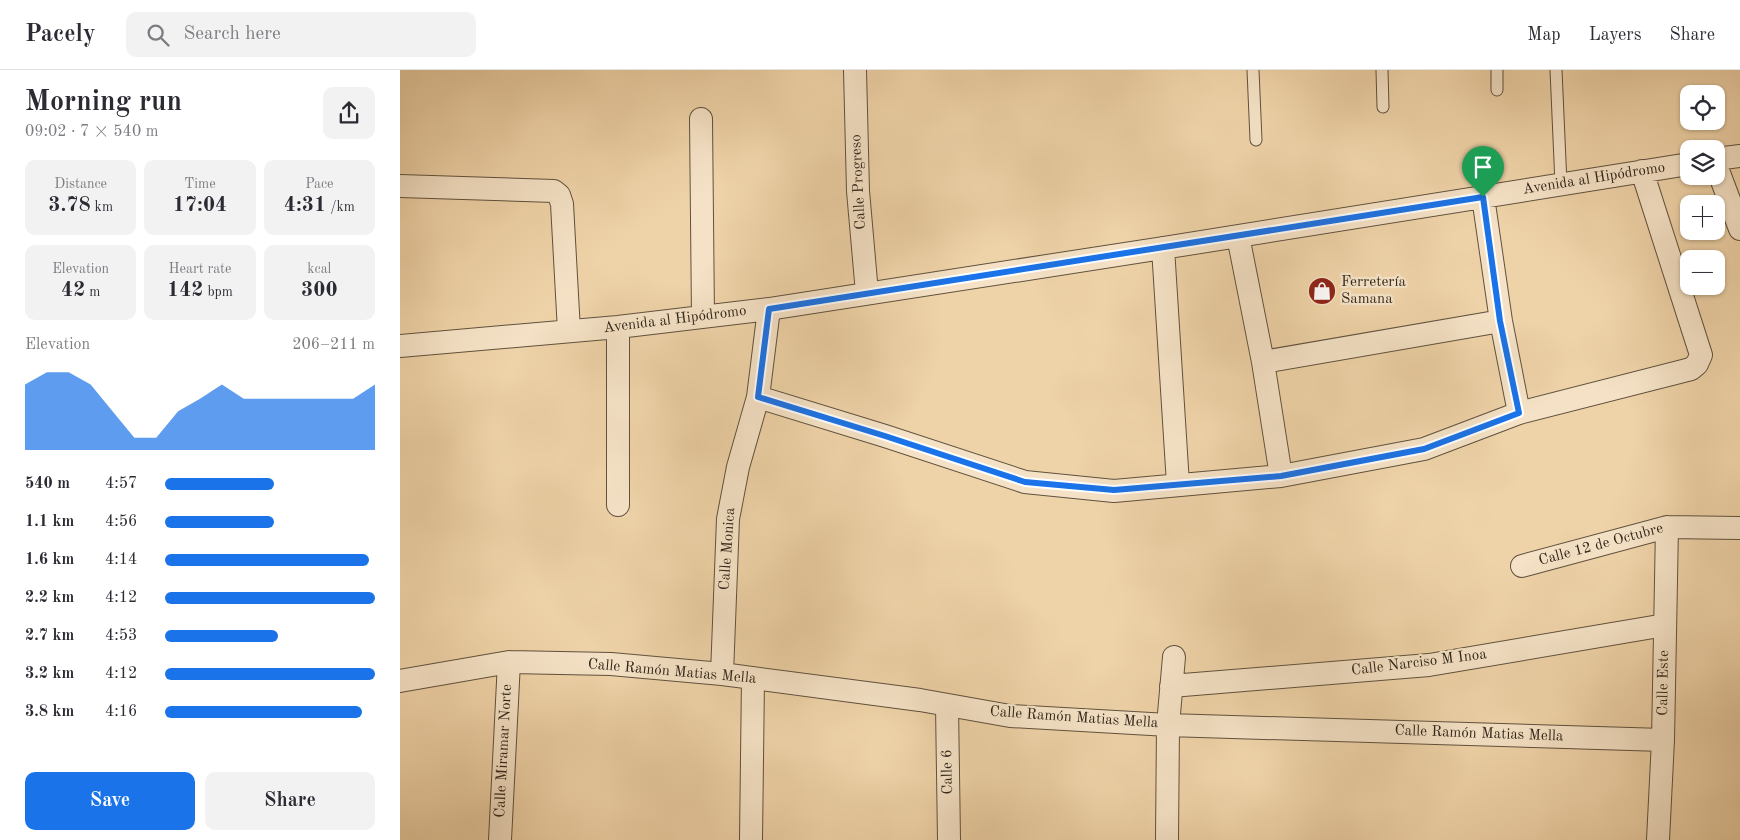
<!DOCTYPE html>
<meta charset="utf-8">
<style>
body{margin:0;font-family:"Old Standard TT",serif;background:#f2f2f3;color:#2b2b33;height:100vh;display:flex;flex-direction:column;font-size:19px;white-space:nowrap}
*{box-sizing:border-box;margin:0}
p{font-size:16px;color:#7c7c81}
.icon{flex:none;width:28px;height:28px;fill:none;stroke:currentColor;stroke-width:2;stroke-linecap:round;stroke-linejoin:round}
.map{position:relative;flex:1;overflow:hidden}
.drawer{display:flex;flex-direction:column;background:#fff;width:400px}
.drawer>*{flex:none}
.fabs{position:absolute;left:1280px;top:15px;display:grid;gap:10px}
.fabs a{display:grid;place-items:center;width:45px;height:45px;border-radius:10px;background:#fff;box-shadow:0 1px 4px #0004;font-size:25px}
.pin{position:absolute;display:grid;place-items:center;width:42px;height:42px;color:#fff;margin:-51px -21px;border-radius:50% 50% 50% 0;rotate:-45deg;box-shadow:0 0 5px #0007}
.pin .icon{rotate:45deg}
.round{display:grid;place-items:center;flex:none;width:52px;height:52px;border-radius:10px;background:#f2f2f3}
.head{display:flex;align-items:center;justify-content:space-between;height:85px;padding:0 25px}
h1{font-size:28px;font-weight:700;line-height:38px}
.stats{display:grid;grid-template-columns:repeat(3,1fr);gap:8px;height:85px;padding:5px 25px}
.stats div{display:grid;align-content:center;border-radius:10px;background:#f2f2f3;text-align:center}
.stats b{font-size:21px;font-weight:700}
.stats small{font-size:14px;font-weight:400}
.stats p{font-size:14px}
.chart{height:140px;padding:10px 25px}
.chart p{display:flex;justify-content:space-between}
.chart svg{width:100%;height:90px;margin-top:5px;fill:#1a73e8;opacity:.7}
.cta{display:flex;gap:10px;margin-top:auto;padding:10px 25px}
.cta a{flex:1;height:58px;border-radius:10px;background:#1a73e8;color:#fff;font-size:20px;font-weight:700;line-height:58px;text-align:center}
.cta a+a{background:#f2f2f3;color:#2b2b33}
ul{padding:0 25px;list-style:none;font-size:16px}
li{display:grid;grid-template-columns:80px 60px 1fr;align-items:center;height:38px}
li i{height:12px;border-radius:6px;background:#1a73e8}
header{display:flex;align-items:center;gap:30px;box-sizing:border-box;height:70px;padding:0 25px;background:#fff;border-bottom:1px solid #e1e1e2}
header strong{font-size:24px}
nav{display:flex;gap:28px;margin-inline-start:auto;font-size:18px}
.search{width:350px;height:45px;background:#f2f2f3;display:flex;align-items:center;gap:12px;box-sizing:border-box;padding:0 18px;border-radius:10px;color:#7c7c81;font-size:19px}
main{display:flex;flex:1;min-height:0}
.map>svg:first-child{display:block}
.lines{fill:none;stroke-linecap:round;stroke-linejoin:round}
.service-casing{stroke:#60513e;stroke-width:13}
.minor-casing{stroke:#60513e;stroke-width:24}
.service{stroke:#f5e2c6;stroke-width:11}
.minor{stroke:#f5e2c6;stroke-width:22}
.route-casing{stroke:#fff;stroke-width:10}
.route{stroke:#1a73e8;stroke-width:6}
.labels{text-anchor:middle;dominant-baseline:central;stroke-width:4.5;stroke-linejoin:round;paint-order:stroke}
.street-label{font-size:15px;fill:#30261b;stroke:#f5e2c6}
.poi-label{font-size:15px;fill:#30261b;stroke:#f5e2c6;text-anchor:start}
</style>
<header>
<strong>Pacely</strong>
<div class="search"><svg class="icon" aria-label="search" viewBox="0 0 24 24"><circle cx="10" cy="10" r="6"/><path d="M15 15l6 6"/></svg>Search here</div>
<nav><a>Map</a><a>Layers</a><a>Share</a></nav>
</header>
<main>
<section class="drawer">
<div class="head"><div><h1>Morning run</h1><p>09:02 · 7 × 540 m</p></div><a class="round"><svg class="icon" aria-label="share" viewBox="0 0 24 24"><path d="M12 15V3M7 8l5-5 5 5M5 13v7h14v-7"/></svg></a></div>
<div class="stats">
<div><p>Distance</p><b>3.78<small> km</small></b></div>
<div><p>Time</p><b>17:04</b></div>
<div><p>Pace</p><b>4:31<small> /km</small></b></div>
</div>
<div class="stats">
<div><p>Elevation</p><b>42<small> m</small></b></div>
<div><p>Heart rate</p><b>142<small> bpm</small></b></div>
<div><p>kcal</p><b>300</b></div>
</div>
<div class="chart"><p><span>Elevation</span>206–211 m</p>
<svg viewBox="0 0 160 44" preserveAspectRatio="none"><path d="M0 44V12L10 6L20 6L30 12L40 25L50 38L60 38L70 25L80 19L90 12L100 19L110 19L120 19L130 19L140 19L150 19L160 12V44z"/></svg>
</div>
<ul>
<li><b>540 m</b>4:57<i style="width:52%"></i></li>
<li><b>1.1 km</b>4:56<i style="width:52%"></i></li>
<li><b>1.6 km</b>4:14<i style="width:97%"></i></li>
<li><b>2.2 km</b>4:12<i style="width:100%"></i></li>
<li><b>2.7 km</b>4:53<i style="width:54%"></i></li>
<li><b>3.2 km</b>4:12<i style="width:100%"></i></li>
<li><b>3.8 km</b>4:16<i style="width:94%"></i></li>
</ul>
<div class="cta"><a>Save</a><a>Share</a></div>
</section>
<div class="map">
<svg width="1340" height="770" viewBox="0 0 1340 770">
<rect width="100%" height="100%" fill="#efd3a8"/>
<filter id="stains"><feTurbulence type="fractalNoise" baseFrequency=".004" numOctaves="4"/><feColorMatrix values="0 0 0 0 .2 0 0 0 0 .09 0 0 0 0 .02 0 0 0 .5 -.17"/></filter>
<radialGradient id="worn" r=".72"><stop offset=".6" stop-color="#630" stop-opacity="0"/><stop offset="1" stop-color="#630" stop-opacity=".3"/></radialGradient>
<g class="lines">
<defs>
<path id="service" d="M853 0 856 70
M982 0 983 37
M1156 0 1161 114
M1097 20V0"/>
<path id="minor" d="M455 0 458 121 467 223
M301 49 303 247
M1316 89 1340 86
M1316 95 1340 159
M0 116 154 121 159 125 162 134 169 261
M1083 127 1101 251 1119 343
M838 166 863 292 881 406
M763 178 778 414
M218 257V435
M0 276 218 257 369 239 763 178 1289 94
M863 292 1101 251
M358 327 485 366 625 412 714 421 881 406 1024 379 1119 343 1291 299 1297 294 1301 285 1242 101
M1122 496 1267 457 1340 458
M322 604 328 449 338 397 358 327 369 239
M0 611 109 592 211 594 322 604 520 630 610 646 768 655 1263 670
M771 616 1029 595 1265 555
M547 635 549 770
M100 770 109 592
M351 770 353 608
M767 770 768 655 774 587
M1258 770 1263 670 1267 457"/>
</defs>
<!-- service casing -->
<use href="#service" class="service-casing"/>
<!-- minor casing -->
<use href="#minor" class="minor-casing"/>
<!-- service -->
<use href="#service" class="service"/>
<!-- minor -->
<use href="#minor" class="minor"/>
</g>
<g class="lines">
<defs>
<path id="route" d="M1083 127 1100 251 1119 343 1024 379 881 406 714 420 625 412 485 366 358 327 369 239Z"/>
</defs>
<!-- route casing -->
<use href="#route" class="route-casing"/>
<!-- route -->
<use href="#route" class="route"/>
</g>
<!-- icons -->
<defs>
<symbol id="shop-disc" viewBox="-11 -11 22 22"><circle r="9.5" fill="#8f2418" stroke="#f5e2c6"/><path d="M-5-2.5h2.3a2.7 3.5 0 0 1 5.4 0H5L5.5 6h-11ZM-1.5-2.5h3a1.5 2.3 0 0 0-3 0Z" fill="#fff"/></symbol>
</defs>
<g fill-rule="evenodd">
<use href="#shop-disc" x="906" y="205" width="32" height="32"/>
</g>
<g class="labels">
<!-- street labels -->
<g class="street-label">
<text transform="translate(1194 109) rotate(-9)">Avenida al Hipódromo</text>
<text transform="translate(459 112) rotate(-93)">Calle Progreso</text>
<text transform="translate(275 250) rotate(-7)">Avenida al Hipódromo</text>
<text transform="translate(1201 475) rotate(-15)">Calle 12 de Octubre</text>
<text transform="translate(328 479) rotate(-86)">Calle Monica</text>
<text transform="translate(1019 593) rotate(-7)">Calle Narciso M Inoa</text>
<text transform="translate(272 602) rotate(5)">Calle Ramón Matias Mella</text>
<text transform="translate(1264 613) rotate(-89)">Calle Este</text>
<text transform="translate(674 648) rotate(4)">Calle Ramón Matias Mella</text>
<text transform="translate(1079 664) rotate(2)">Calle Ramón Matias Mella</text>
<text transform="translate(104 681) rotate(-87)">Calle Miramar Norte</text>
<text transform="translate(548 702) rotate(-91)">Calle 6</text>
</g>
<!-- poi labels -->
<g class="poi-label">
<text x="941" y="212">Ferretería<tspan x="941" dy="17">Samana</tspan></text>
</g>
</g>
<rect width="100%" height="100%" filter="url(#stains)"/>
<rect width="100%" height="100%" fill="url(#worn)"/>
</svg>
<div class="fabs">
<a><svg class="icon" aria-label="locate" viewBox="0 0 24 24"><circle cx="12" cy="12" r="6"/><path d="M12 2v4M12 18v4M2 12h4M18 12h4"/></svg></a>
<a><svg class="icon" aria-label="layers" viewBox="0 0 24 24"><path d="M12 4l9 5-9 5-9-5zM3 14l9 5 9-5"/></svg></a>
<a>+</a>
<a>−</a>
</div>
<div class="pin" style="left:1083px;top:127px;background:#1e9e55"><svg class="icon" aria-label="arrive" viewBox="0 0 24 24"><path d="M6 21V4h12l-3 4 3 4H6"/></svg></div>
</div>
</main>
